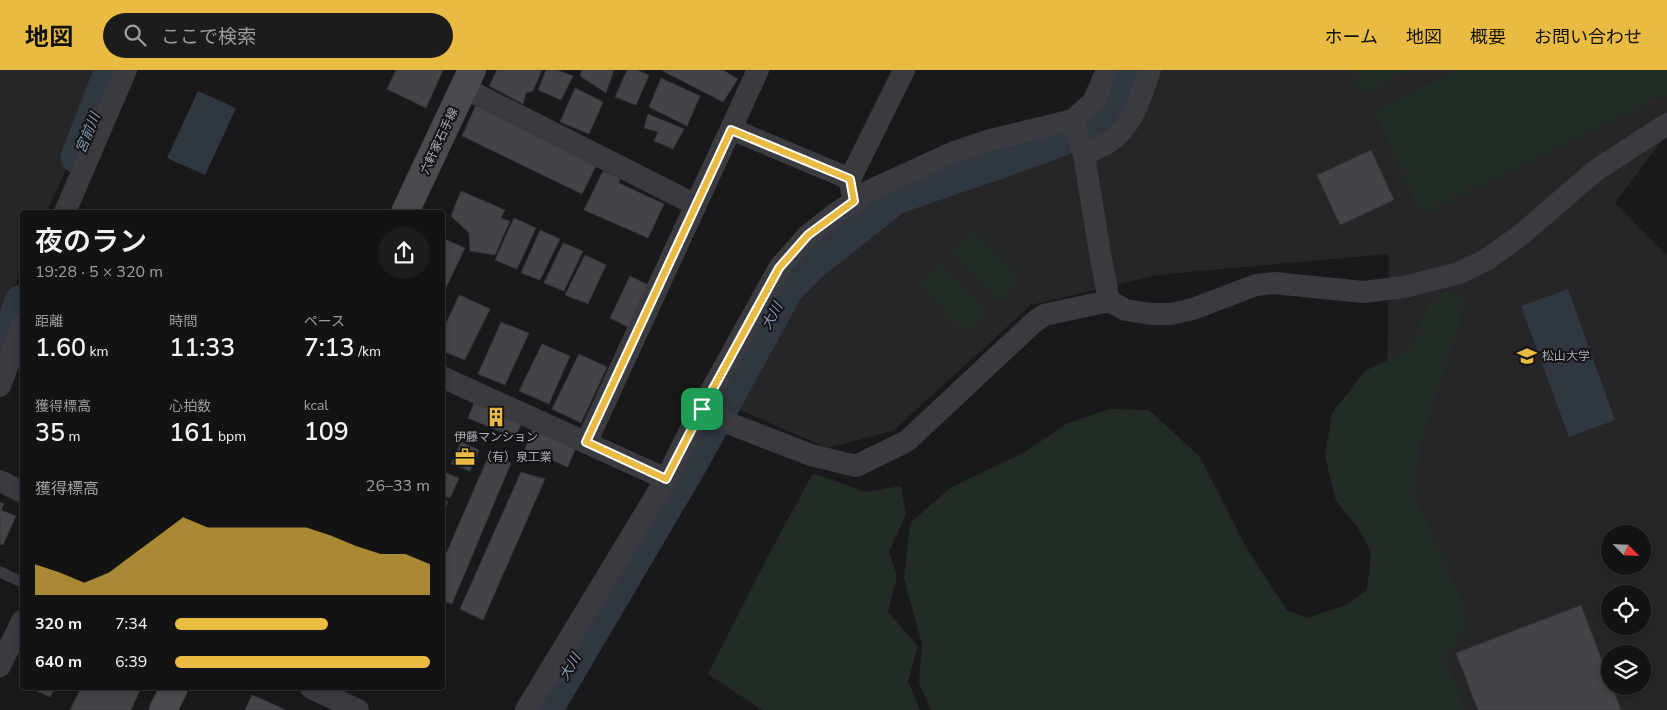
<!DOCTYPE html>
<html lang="ja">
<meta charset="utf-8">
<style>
body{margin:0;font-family:"Nunito Sans","Noto Sans JP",sans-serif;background:#1c1c1d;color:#f1f3f6;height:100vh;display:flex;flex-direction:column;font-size:19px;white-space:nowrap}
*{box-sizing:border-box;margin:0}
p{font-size:16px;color:#9d9ea0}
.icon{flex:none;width:28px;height:28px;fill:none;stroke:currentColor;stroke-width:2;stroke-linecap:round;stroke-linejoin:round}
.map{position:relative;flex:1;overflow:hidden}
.sheet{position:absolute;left:20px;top:140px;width:425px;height:480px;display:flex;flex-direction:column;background:#131314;border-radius:5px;box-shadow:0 2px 8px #0003,0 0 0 1px #323234}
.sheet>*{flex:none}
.needle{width:32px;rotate:114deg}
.buttons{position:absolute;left:1601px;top:455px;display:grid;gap:10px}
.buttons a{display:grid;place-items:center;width:50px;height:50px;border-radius:50%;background:#131314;box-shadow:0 2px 8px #0003,0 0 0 1px #323234;font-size:25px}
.pin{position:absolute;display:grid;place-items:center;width:42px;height:42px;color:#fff;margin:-21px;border-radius:10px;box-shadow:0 2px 8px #0006}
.round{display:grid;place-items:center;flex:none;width:52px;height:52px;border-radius:26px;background:#1c1c1d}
.overview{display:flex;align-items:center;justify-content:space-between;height:85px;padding:0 15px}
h1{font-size:28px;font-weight:600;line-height:38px}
.metrics{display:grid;grid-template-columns:repeat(3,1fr);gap:8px;height:85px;padding:5px 15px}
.metrics div{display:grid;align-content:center}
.metrics b{font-size:25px;font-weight:600}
.metrics small{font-size:14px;font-weight:400}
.metrics p{font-size:14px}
.chart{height:140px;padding:10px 15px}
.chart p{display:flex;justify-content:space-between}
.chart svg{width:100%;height:90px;margin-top:5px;fill:#eabb43;opacity:.7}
ul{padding:0 15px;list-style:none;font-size:16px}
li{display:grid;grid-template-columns:80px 60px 1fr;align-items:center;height:38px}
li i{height:12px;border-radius:6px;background:#eabb43}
header{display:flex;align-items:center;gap:30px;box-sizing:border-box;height:70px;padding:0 25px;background:#eabb43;color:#111}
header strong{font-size:24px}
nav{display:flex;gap:28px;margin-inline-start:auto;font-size:18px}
.search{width:350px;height:45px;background:#1c1c1d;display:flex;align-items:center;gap:12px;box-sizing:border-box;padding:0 18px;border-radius:28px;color:#9d9ea0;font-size:19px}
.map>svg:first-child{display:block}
.built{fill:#262528;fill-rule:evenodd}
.green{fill:#232b25}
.water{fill:#30373f}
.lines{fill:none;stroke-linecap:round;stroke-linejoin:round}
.river{stroke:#30373f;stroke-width:35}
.building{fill:#444448;stroke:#343337}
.lane{stroke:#3a3b40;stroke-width:11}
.street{stroke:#3a3b40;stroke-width:22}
.secondary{stroke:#494a50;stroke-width:28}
.route-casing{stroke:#fff;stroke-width:10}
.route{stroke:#eabb43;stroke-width:6}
.labels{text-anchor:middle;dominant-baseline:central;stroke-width:4;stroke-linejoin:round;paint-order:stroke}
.street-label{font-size:12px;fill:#acb0ba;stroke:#141416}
.poi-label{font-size:12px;fill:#acb0ba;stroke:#141416;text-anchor:start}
.water-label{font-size:14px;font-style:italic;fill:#869bb3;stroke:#141416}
</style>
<header>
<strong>地図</strong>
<div class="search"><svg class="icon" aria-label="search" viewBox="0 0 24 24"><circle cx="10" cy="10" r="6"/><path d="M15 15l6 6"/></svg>ここで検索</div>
<nav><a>ホーム</a><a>地図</a><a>概要</a><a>お問い合わせ</a></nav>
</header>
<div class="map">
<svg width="1667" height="640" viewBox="0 0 1667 640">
<rect width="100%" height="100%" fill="#19191b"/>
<!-- built -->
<path class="built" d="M0 0H110L47 142H22V199L0 250Z
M1156 0H1667V64L1615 133 1667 186V640H1381L1389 184 1157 205 1031 235 893 361 827 378 736 338 800 228 889 146 992 109 1138 52ZM1610 464H1642V496H1610ZM1610 524H1642V556H1610ZM1610 584H1642V616H1610Z"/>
<!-- green -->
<path class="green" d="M1350 0H1413L1362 25Z
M1456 0H1667V25L1421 144 1372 40Z
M974 159 1022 210 997 233 949 183Z
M940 192 989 242 965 266 916 215Z
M1447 221 1465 226 1457 263 1422 371 1414 424 1462 528 1468 557 1446 588 1466 640H931L919 613 922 575 904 508 910 453 950 418 1025 382 1066 354 1109 339 1149 340 1200 387 1247 479 1287 540 1307 548 1346 535 1367 520 1371 481 1358 458 1336 431 1325 386 1332 343 1365 301 1410 279 1428 233Z
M813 403 866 422 901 416 906 444 889 482 897 506 888 542 918 576 908 611 920 640H762L708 604 768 486Z"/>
<!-- water -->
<path class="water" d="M198 21 236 38 205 105 167 88Z
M1568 219 1615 350 1569 367 1521 236Z"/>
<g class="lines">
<!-- river -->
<path class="river" d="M78 87 112 0
M0 291 22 232
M545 640 690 394 786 219 813 192 895 127 1006 89 1104 53 1119 31 1129 0"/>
</g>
<!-- building -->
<path class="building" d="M396 0H443L426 38 387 19Z
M497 0H542L533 21 526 23 523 34 489 16Z
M546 0H557L573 6 561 30 538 20Z
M582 0H614L606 23 580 6Z
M627 0H637L649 5 636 35 615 27Z
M664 0H723L738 9 723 32 663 1Z
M661 8 700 26 687 56 649 37Z
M575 18 603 32 589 64 560 52Z
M476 35 597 94 582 124 462 66Z
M648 44 684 59 673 79 654 71 658 62 644 58Z
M1371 80 1394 130 1340 155 1317 105Z
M603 101 620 108 619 113 664 134 648 168 584 140Z
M461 121 505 140 501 148 510 151 495 185 470 181 469 163 451 146Z
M514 148 536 158 517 199 495 190Z
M540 160 560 169 540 210 521 203Z
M442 168 465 178 442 226Z
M563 173 583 181 564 221 544 213Z
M585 185 606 195 588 234 565 225Z
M630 206 654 218 634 260 610 248Z
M459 225 490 239 465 290 442 281V262Z
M501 252 529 263 505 315 478 304Z
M542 274 570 286 549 334 519 321Z
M579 284 607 297 581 353 552 339Z
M477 326 525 346 515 368 468 348Z
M533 358 576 377 568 397 525 379Z
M461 372 479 380 470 401 451 394Z
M489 385 511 393 452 534 442 530V493Z
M444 402 459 408 450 428 442 425V406Z
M521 402 545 409 483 550 460 539Z
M442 429 448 432 442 444Z
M0 432 4 434 1 440 16 446 3 475 0 474Z
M1581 535 1610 612V616H1612L1621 640H1478L1456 583Z
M30 618H55L50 627Z
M81 618H141L131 640H70Z
M252 625 264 630 286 640H245Z"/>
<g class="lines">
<!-- lane -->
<path class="lane" d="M0 502 22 512"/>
<!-- street -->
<path class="street" d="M464 18 696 135
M1073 50 1084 85 1100 183 1109 231
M731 59 850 109
M1084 85C1092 80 1102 77 1109 72 1133 56 1141 26 1150 0
M853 131 850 109 904 0
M65 142 126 0
M442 307 666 409
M0 316 22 256
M701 339 728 353 811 385 856 396 907 371 1033 253 1044 245 1109 231 1126 240 1151 244H1171L1193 239 1256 215 1274 213 1363 222 1404 217 1459 203 1486 190 1521 165 1595 101 1667 54
M586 373 758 0
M0 411 22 422
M0 596 22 551
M311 618 358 640
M526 640 666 409 701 339 779 198 808 165 832 146 871 120 952 83 987 71 1073 50 1093 32 1107 0"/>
<!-- secondary -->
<path class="secondary" d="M405 142 472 0
M163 640 174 618"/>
</g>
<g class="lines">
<defs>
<path id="route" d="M731 60 850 109 854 131 808 165 779 198 702 339 666 409 586 372Z"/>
</defs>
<!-- route casing -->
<use href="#route" class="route-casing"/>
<!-- route -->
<use href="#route" class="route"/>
</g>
<!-- icons -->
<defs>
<symbol id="university-bare" viewBox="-9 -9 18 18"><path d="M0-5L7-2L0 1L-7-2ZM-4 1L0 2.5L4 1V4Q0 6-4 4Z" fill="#eabb43" stroke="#141416" stroke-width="2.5" paint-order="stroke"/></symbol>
<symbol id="building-bare" viewBox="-9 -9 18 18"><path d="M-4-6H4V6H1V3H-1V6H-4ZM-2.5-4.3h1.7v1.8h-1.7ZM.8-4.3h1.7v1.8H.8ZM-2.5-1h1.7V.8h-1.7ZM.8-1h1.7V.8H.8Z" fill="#eabb43" stroke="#141416" stroke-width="2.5" paint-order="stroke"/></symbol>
<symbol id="office-bare" viewBox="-9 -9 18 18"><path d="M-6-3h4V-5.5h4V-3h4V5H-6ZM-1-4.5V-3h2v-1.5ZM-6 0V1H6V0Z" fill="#eabb43" stroke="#141416" stroke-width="2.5" paint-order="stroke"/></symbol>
</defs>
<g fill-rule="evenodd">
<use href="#university-bare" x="1513" y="272" width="28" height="28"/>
<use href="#building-bare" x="482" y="333" width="28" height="28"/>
<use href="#office-bare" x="451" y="373" width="28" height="28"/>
</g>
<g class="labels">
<!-- street labels -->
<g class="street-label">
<text transform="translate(439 71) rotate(-65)">六軒家石手線</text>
</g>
<!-- poi labels -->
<g class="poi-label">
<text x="1542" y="286">松山大学</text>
<text x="496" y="367" text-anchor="middle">伊藤マンション</text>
<text x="480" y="387">（有）泉工業</text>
</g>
<!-- water labels -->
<g class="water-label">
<text transform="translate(88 63) rotate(-68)">宮前川</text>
<text transform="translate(772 246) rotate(-61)">大川</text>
<text transform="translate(570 597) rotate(-59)">大川</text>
</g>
</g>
</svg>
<div class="buttons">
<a><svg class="needle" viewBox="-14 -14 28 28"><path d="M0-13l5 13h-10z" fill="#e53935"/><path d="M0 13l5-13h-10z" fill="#9d9ea0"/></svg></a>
<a><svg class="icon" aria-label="locate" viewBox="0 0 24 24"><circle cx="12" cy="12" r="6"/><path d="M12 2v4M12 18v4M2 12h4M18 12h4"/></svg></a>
<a><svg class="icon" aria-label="layers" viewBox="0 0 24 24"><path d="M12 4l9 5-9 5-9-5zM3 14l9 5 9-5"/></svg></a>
</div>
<div class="pin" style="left:702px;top:339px;background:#1e9e55"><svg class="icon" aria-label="arrive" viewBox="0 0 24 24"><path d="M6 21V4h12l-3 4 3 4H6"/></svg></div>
<section class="sheet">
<div class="overview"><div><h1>夜のラン</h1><p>19:28 · 5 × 320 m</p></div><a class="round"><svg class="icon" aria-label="share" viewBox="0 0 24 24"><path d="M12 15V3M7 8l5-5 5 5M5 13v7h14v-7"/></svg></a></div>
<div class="metrics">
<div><p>距離</p><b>1.60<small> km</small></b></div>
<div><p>時間</p><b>11:33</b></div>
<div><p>ペース</p><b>7:13<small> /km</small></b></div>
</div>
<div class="metrics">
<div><p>獲得標高</p><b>35<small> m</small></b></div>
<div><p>心拍数</p><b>161<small> bpm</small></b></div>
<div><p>kcal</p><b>109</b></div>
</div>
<div class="chart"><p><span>獲得標高</span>26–33 m</p>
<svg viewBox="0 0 160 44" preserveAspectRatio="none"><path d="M0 44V29L10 33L20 38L30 33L40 24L50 15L60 6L70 11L80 11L90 11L100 11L110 11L120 15L130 20L140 24L150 24L160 29V44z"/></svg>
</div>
<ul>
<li><b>320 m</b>7:34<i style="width:60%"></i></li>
<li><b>640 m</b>6:39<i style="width:100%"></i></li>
</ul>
</section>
</div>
